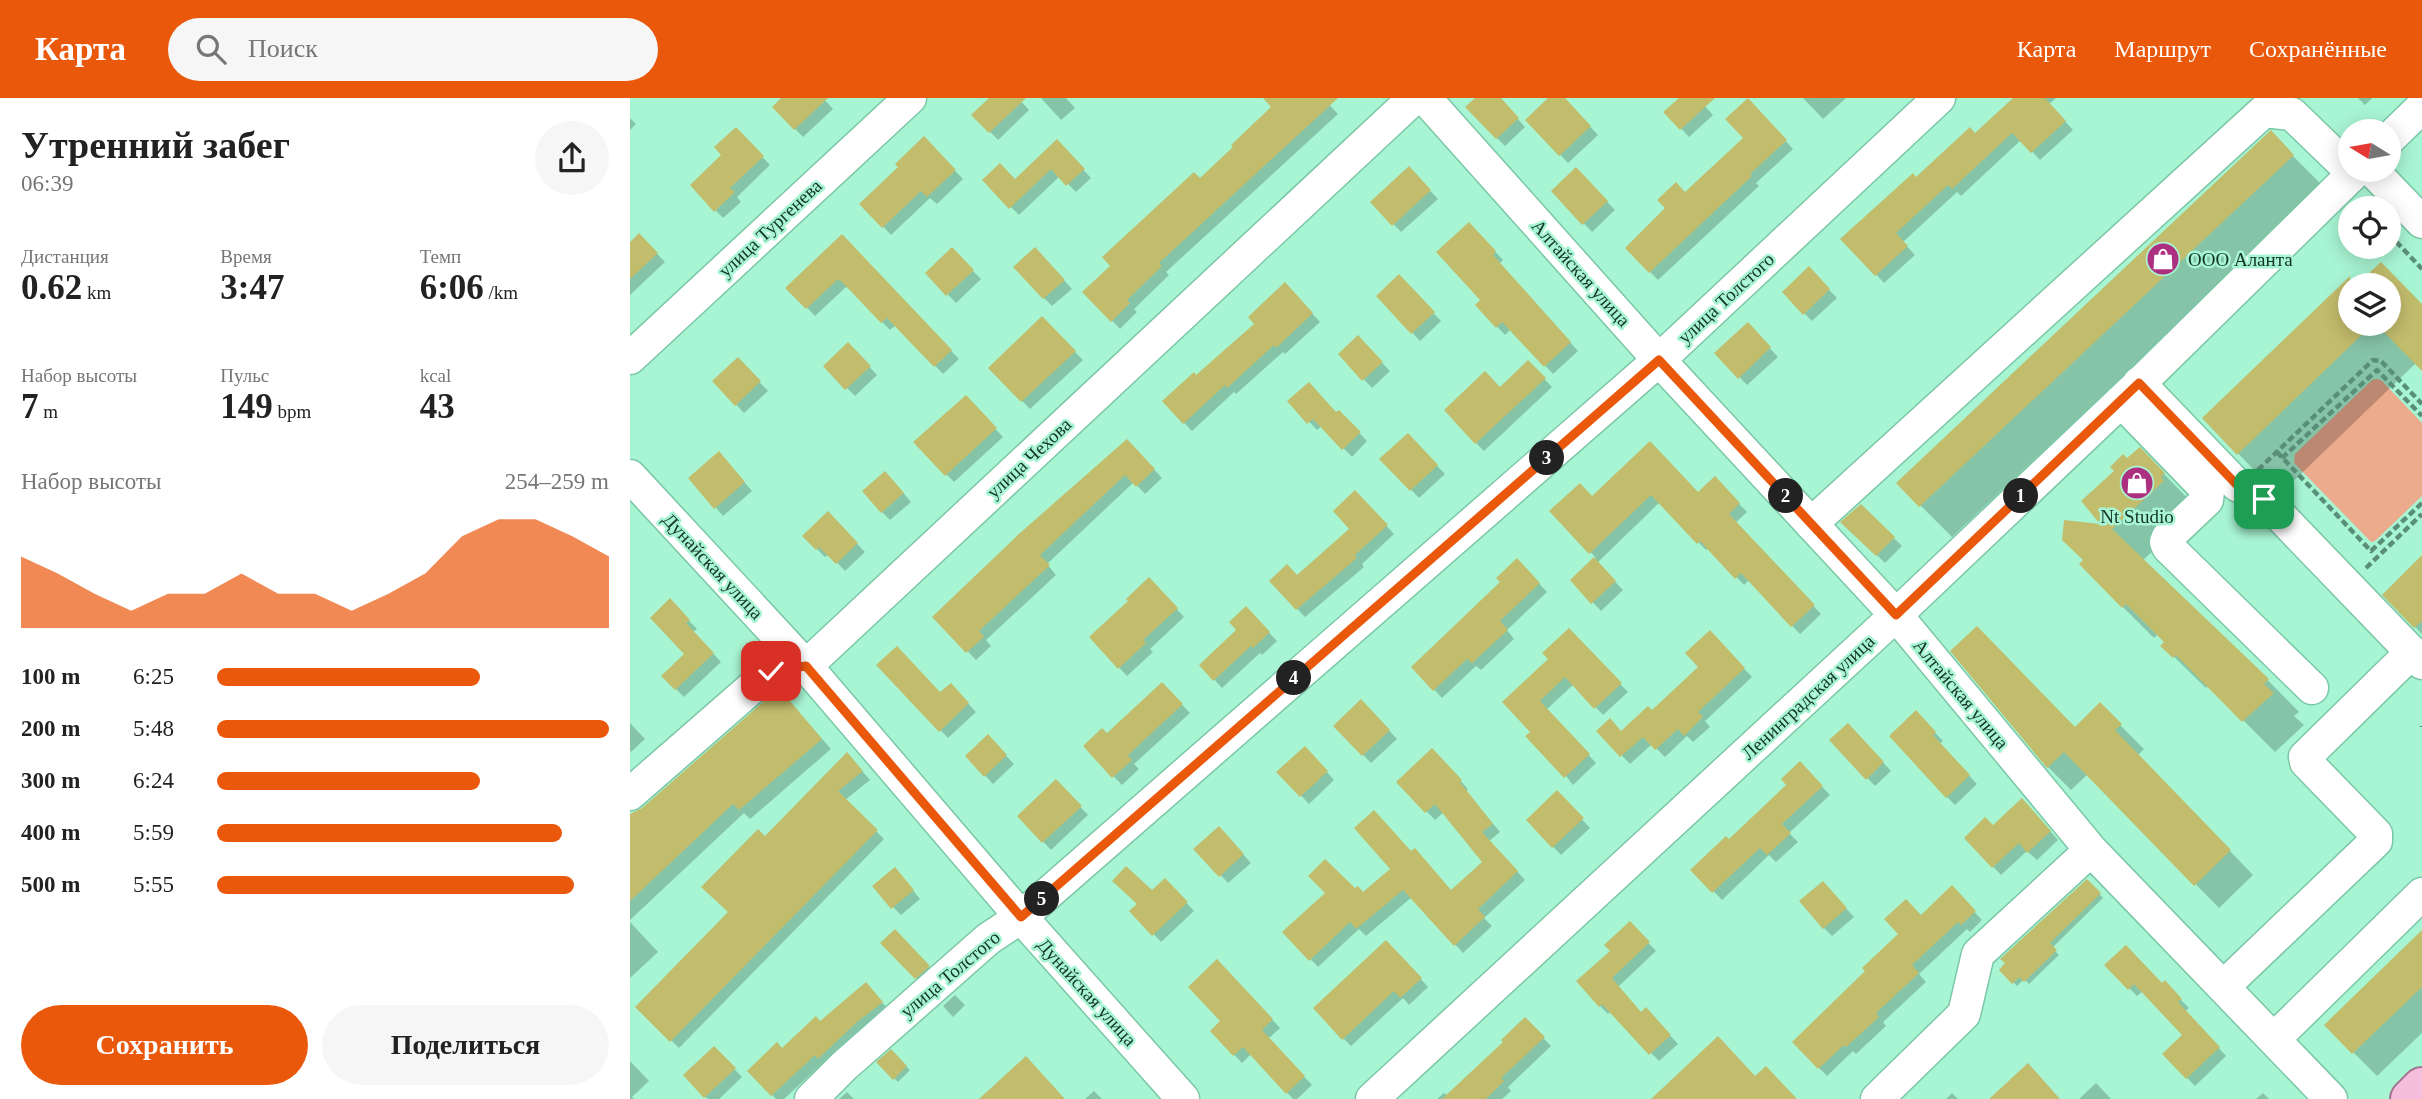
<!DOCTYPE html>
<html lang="ru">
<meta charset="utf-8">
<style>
body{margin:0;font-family:Georgia,serif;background:#f6f6f6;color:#222;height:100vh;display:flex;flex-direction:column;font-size:26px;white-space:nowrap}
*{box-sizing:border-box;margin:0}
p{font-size:23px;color:#767676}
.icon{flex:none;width:38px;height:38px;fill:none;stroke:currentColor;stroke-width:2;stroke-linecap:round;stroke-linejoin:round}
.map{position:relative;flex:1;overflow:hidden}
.details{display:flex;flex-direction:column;background:#fff;width:630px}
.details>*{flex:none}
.needle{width:46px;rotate:281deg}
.controls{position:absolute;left:1708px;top:21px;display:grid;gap:14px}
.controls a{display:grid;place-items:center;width:63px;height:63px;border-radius:50%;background:#fff;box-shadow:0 4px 18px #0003;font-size:35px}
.pin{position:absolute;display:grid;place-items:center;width:60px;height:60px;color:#fff;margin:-30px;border-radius:14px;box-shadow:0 4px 10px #0006}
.km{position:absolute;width:35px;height:35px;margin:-18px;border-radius:50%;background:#222;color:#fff;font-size:19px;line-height:35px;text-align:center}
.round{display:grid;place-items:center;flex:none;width:74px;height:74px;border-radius:37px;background:#f6f6f6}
.summary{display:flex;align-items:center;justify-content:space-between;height:119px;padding:0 21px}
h1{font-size:38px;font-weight:700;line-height:52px}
.figures{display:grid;grid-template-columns:repeat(3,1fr);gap:10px;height:119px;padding:7px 21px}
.figures div{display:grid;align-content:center}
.figures b{font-size:35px;font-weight:700}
.figures small{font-size:19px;font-weight:400}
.figures p{font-size:19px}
.chart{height:196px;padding:14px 21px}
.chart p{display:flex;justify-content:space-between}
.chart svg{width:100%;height:126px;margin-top:7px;fill:#ea580c;opacity:.7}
.button{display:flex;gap:14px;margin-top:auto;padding:14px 21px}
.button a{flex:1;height:80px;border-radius:42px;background:#ea580c;color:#fff;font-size:28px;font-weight:700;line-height:80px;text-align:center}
.button a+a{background:#f6f6f6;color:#222}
ul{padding:0 21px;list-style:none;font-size:23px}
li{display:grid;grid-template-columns:112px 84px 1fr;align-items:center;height:52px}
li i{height:18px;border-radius:9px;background:#ea580c}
header{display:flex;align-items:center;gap:42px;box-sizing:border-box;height:98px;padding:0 35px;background:#ea580c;color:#fff}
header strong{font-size:33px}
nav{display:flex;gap:38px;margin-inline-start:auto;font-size:24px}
.search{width:490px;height:63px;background:#f6f6f6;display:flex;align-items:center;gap:18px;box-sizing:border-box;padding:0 24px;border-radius:38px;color:#767676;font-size:26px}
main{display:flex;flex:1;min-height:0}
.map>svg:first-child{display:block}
.green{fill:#edab8e}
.shadow{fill:#0003;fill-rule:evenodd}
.building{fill:#c2bd6c}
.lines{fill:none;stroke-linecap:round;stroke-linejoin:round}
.minor-casing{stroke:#7bc7a7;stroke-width:35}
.major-casing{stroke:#a2718f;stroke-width:42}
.path{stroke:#598e78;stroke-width:4.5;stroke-dasharray:7 3.5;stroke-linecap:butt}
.minor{stroke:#fff;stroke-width:32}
.major{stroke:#f5bedd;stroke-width:38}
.route-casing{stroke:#fff;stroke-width:14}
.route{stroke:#ea580c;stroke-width:9}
.labels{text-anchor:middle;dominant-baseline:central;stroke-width:5;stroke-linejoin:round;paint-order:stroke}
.street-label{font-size:19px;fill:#143428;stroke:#a8f5d3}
.poi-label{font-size:19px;fill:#143428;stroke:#a8f5d3;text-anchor:start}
</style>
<header>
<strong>Карта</strong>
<div class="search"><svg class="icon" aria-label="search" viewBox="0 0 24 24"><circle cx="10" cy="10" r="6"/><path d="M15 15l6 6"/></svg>Поиск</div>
<nav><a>Карта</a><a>Маршрут</a><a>Сохранённые</a></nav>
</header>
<main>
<section class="details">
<div class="summary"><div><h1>Утренний забег</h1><p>06:39</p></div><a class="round"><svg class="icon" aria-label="share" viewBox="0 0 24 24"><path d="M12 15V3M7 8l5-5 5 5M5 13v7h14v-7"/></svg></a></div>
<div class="figures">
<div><p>Дистанция</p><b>0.62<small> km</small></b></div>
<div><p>Время</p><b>3:47</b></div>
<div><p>Темп</p><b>6:06<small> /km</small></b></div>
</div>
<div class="figures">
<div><p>Набор высоты</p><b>7<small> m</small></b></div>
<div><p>Пульс</p><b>149<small> bpm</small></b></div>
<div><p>kcal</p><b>43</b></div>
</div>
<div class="chart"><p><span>Набор высоты</span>254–259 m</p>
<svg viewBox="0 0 160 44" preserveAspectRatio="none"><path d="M0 44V19L10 25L20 32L30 38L40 32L50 32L60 25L70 32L80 32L90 38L100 32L110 25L120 12L130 6L140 6L150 12L160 19V44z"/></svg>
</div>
<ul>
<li><b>100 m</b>6:25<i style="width:67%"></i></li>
<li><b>200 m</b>5:48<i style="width:100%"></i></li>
<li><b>300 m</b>6:24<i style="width:67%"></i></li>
<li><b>400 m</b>5:59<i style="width:88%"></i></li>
<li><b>500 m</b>5:55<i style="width:91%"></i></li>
</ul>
<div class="button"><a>Сохранить</a><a>Поделиться</a></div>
</section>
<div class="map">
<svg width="1792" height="1001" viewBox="0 0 1792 1001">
<rect width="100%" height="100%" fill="#a8f5d3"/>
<!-- green -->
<path class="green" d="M1746 281 1751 282 1792 325V398L1745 443 1741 444 1664 365 1665 356 1742 282Z"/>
<!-- shadow -->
<path class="shadow" d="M153 0H193L203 11 173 39 144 9Z
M361 0H388L399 12 368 42 344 17Z
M411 0H436L445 10 431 22Z
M635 0H693L708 16 536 174 539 177 504 211 507 214 490 231 455 194 644 9Z
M847 0H869L895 29 875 48 867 40Z
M921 0H933L968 37 938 65 897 22Z
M1051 0H1067L1083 17 1059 39 1036 14Z
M1173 0H1216L1193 21Z
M1385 0H1426L1419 6 1443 32 1410 62 1391 42 1331 98 1327 94 1273 144 1285 157 1254 185 1213 141 1345 37Z
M1728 0H1742L1735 7Z
M1118 2 1163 51 1126 85 1129 88 1028 182 997 150 1115 40Z
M0 20 6 26 0 32Z
M106 31 140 67 107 99 111 104 93 120 62 88 94 57Z
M1640 35 1694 89 1322 439 1268 385Z
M294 41 333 81 307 106 300 100 261 137 232 106 271 69Z
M427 44 461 80 446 94 430 78 389 117 354 82 385 83Z
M779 71 808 101 771 134 743 104Z
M946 71 985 112 962 134 923 93Z
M847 134 873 162 869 166 948 253 923 276 881 231 875 237 847 207 853 202Z
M9 137 35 164 0 197V146Z
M212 139 329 261 313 276 266 227 260 232 220 191 216 189 185 218 158 190Z
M322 152 351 181 326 205 297 175Z
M413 159 442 191 422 208 414 200Z
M1751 166 1792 207V271L1786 265 1649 397 1574 321 1719 182 1722 185 1731 176 1736 181ZM1720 187H1759V226H1720Z
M1179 171 1207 200 1182 223 1174 215Z
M655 186 690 224 655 256 653 254 606 296 604 294 562 333 534 304 566 279 626 226Z
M777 187 811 223 790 243 748 198Z
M412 221 453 262 400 311 360 270Z
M1118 227 1148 259 1117 287 1087 255Z
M728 240 760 273 742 290 710 256Z
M218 246 247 277 225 298 195 268Z
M107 261 138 293 114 315 84 283Z
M898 264 922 289 854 353 846 345Z
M336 300 373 339 324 384 285 344Z
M660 303 706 316 709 314 737 343 722 359 692 328 687 332Z
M778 337 815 376 789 400 752 361Z
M1020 346 1068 396 1085 381 1117 414 1105 425 1191 516 1170 536 1119 482 1114 487 1079 450 1076 452 1068 444 1030 404 967 465 993 492 971 513 942 482 966 460 922 413 962 400Z
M505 351 532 380 515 396 504 384 417 466 426 477 356 542 361 548 346 562 305 519Z
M1510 351 1565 408 1564 415 1512 463 1609 553 1669 614 1664 618 1674 627 1645 654 1578 587 1576 590 1533 548 1536 544 1528 536 1524 540 1493 509 1475 428 1497 363Z
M97 364 122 393 93 418 60 380Z
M263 383 281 404 260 422 252 414Z
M725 394 764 436 732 466 734 469 675 519 641 483 668 479 722 431Z
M1231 408 1272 448 1255 465 1213 424Z
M198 416 235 454 215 473 199 456 195 459 174 438Z
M1792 460V536L1754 497Z
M887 462 917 494 877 532 884 541 851 572 846 568 812 600 783 569 872 484Z
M519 481 554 519 520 551 523 554 497 578 461 539 500 503Z
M40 503 67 531 63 534 91 564 54 599 33 578 57 556Z
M616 511 647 543 632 557 630 555 592 590 571 567 609 532Z
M938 532 998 594 973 617 944 586 916 612 966 665 943 687 902 634 920 561Z
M1080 535 1122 579 1075 623 1080 629 1063 644 1057 638 1035 659 1022 646 1000 666 968 633 992 635 1022 614 1070 569Z
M248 567 311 597 321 587 346 614 318 640Z
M532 586 560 615 504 666 509 671 492 687 455 648 477 637Z
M150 593 201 651 120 721 114 715 0 822V718L13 711Z
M731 603 767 641 741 665 705 628Z
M1470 607 1514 651 1508 657 1623 777 1589 810 1458 676 1441 692 1418 669 1445 631Z
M1286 615 1313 643 1309 646 1347 686 1325 707 1317 699Z
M0 625 15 641 1 654 0 653Z
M1218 627 1261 673 1245 688 1202 643Z
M358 639 384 666 363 686 337 658Z
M683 658 704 682 679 706 649 674Z
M810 660 838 691 836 693 870 734 859 743 895 782 854 820 862 828 833 855 782 799 736 838 729 831 688 869 655 834 725 793 733 796 782 755 822 794 854 764 814 714 805 722 768 684Z
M225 665 240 682 215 702 254 741 49 950 7 909 100 814 135 740Z
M1170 666 1200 697 1159 735 1168 744 1146 764 1139 757 1092 802 1063 772 1099 743 1158 687Z
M426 683 458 717 421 752 389 718Z
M927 695 960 730 931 757 898 722Z
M1400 710 1428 742 1407 762 1397 753 1371 777 1336 740 1363 729Z
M596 738 621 765 598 785 566 751Z
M273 780 290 801 271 817 263 809Z
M535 782 564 813 531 844 502 813Z
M1457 783 1473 800 1422 850 1429 857 1399 886 1394 881 1387 888 1371 872Z
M1322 790 1352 822 1340 834 1337 831 1289 876 1296 884 1253 924 1256 928 1226 956 1223 953 1197 978 1164 944Z
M1200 793 1224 819 1202 838 1194 830Z
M0 824 28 854 0 880Z
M1000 825 1026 853 988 889 1011 915 1024 920 1048 946 1029 963 981 913 978 916 970 908 982 853Z
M264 834 306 877 294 888 253 845Z
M1792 835V935L1747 978 1696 927Z
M764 852 798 889 779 907 773 900 721 948 713 940Z
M1477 867 1542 893 1559 910 1555 913 1596 958 1565 988 1534 956 1554 937 1513 893 1507 898Z
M595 871 650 930 638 941 682 987 667 1001H663L621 956 612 965 582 933 593 923Z
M244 895 260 913 198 968 194 964 154 1001H146L119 973 190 925Z
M325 897 335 907 323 919 313 908Z
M895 921 921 948 878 989 881 993 872 1001H807L814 995 818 998 875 944Z
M84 950 112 979 89 1001H78L55 978Z
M261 954 280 972 268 984 248 965Z
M0 963 19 983 2 999 4 1001H0Z
M1466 985 1481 1001H1449Z
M464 993 472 1001H455Z
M217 994 224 1001H209Z
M1322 995 1328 1001H1316Z
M1633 995 1639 1001H1626Z"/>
<!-- building -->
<path class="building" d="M151 0H198L164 32 142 9Z
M359 0H396L359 35 341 17Z
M633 0H708L529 165 532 168 497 202 500 205 481 224 452 194 480 168 472 159 564 74 570 80 603 49 601 47 641 9Z
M845 0H871L889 20 866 41 835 9Z
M918 0H935L961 28 929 58 895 22Z
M1049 0H1085L1050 32 1033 14Z
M1118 0 1157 42 1120 76 1122 78 1019 175 995 150 1035 110 1027 102 1046 84 1055 94 1113 40 1095 21Z
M1383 0H1415L1436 23 1401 55 1382 35 1322 91 1318 87 1266 135 1278 148 1245 178 1210 141 1283 75 1286 79 1340 29 1345 35Z
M106 29 134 58 100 90 105 94 84 114 60 87 91 57 84 49Z
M1641 32 1664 57 1289 409 1266 385Z
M294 38 326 72 297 99 291 93 252 130 229 106 268 69 265 66Z
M427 41 455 71 436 88 421 71 379 111 352 82 370 65 385 81Z
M779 68 801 92 762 128 740 104Z
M946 69 978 103 952 127 921 93Z
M839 124 866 153 863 157 941 244 914 269 872 224 866 230 845 207 850 202 806 154Z
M9 135 28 155 0 181V144Z
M212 136 322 252 304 269 257 220 251 225 211 183 207 182 176 211 155 190Z
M322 149 344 172 316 198 295 175Z
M405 149 435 182 413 201 383 169Z
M1751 164 1792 206V273L1746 226H1759V187H1726Z
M1179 168 1200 191 1173 217 1152 194Z
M769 176 805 214 781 236 746 198Z
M1720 178V226H1743L1607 357 1572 320Z
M655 184 683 215 646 250 644 247 597 290 595 287 553 326 532 303 564 274 566 277 624 226 618 219Z
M412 218 446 253 391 304 358 270Z
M1118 224 1141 249 1108 281 1084 255Z
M728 237 753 264 732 283 708 256Z
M218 244 241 268 215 292 193 268Z
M108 259 131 283 105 308 82 283Z
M898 262 916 280 845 346 814 312 855 273 870 289Z
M679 284 706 314 709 312 731 334 712 352 683 321 677 326 657 303Z
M336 297 367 330 315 378 283 344Z
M778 335 808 367 780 393 749 361Z
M497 341 525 371 506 389 495 377 410 457 420 467 349 533 354 539 336 555 302 519 390 435Z
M1020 343 1068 394 1085 378 1110 405 1099 416 1185 507 1161 529 1111 475 1105 481 1070 443 1067 446 1021 397 959 456 919 413 950 385 962 398Z
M1510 349 1535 375 1531 379 1534 383 1482 431 1639 581 1634 586 1644 595 1612 624 1546 557 1543 560 1530 548 1534 544 1496 506 1492 510 1449 466 1453 462 1432 442 1434 422 1470 426 1451 403 1484 373 1480 369 1493 356 1497 360Z
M89 353 115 384 84 411 58 380Z
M255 373 274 395 251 415 232 393Z
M725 392 758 427 725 457 727 460 666 512 639 483 657 466 667 477 719 431 703 413Z
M1231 406 1265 439 1246 458 1210 424Z
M198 413 228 445 206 466 189 449 186 452 172 438Z
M1792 457V523L1784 530 1752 497Z
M964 459 986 483 961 506 940 482Z
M887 460 910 485 870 523 878 532 842 565 837 561 803 593 781 569 870 484 866 480Z
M519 479 548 510 513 542 516 545 488 571 459 539 498 503 496 501Z
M40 500 60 522 56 525 84 555 45 592 31 578 54 556 20 520Z
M616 508 640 534 623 550 621 548 583 583 569 567 606 532 599 524Z
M1347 528 1445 629 1470 604 1492 626 1485 632 1601 752 1564 788 1434 654 1417 670 1320 553Z
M939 530 992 585 964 611 935 579 910 603 960 656 934 680 895 638 900 634 872 604 918 561 912 555Z
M1080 532 1115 570 1068 614 1073 619 1054 638 1048 631 1025 652 1013 639 990 659 966 633 980 620 991 633 1018 608 1022 612 1068 569 1055 555Z
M267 548 310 594 321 585 339 605 309 634 246 567Z
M532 584 553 606 498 657 502 662 482 680 453 648 472 630 477 635Z
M149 590 192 641 109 712 103 706 0 803V716L12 710Z
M731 601 760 632 732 658 703 628Z
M1286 612 1306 634 1303 637 1340 677 1316 700 1259 638Z
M1218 625 1254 664 1236 682 1199 642Z
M358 636 377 657 354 679 335 658Z
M675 648 698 673 670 699 646 674Z
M802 650 832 682 830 684 863 726 852 734 888 773 848 811 855 819 824 848 773 792 726 831 720 824 679 863 652 834 695 795 678 778 695 761 725 790 728 788 733 794 760 771 724 730 744 712 781 753 785 750 821 792 852 764 805 706 795 715 766 684Z
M217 654 233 673 208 693 248 732 40 944 5 909 98 814 71 789 128 731 135 738Z
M1170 663 1193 688 1152 726 1161 735 1137 757 1130 750 1082 795 1060 772 1096 738 1099 741 1156 687 1151 681Z
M426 681 452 708 412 745 387 718Z
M927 692 954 720 922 750 896 722Z
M1392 700 1421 733 1397 755 1389 745 1362 770 1334 740 1355 719 1363 727Z
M589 728 614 756 589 779 563 751Z
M496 768 522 792 535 780 558 804 522 838 499 813 507 806 482 783Z
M265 769 284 792 261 811 242 788Z
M1457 781 1471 795 1420 845 1427 852 1394 884 1389 879 1382 886 1369 872 1375 865 1370 861Z
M1193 783 1217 810 1193 831 1169 803Z
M1322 787 1346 813 1331 827 1328 824 1282 867 1289 875 1246 915 1249 919 1216 949 1214 947 1188 971 1162 944 1235 873 1232 870 1268 836 1254 821 1276 801 1291 817Z
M1000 823 1020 844 982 880 1011 914 1016 909 1041 937 1019 957 972 906 969 909 946 883 980 853 974 847Z
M265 831 300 868 285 881 250 845Z
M1792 832V889L1722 956 1694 927Z
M756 842 792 880 770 900 764 893 712 942 683 910Z
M1496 847 1532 885 1535 882 1552 901 1548 904 1590 949 1556 981 1532 956 1552 937 1504 886 1498 892 1474 867Z
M587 861 643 921 632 932 675 978 656 996 613 949 603 958 580 933 590 923 558 889Z
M236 884 253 904 227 924 188 961 185 957 141 998 117 973 147 944 152 950 186 918 190 923Z
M895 919 915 939 871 980 874 983 856 1001H812L873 944 871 942Z
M1088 938 1125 978 1136 968 1167 1001H1021Z
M84 948 106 970 74 1000 53 977Z
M261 951 277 968 263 982 246 964Z
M396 958 435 1001H349Z
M1398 965 1430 1001H1359Z"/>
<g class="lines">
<defs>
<path id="minor" d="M795 0 1029 262 1266 517 1461 752 1701 1001
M1759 41 1792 9
M1742 72 1792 124
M0 260 280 0
M1509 285 1607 387 1634 401 1792 565
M1491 303 1578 393 1577 402 1538 439 1536 444 1538 449 1682 590
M0 378 176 568 391 819 553 1001
M1181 426 1634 13 1662 16 1723 75
M0 696 141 573 176 568 784 0
M1593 889 1746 743V736L1676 664 1675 659 1782 554
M1644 941 1792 796
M181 1001 214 968 358 841 391 819 1029 262 1309 0
M742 1001 1266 517 1506 289 1727 72
M1247 1001 1334 916 1348 856 1461 752"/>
<path id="major" d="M1780 1001 1792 989"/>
</defs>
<!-- minor casing -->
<use href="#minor" class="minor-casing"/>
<!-- major casing -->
<use href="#major" class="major-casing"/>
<!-- path -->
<path class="path" d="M1759 136 1792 171
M1647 354 1741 453 1792 405
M1652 360 1747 272 1792 318
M1628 372 1743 262 1751 263 1792 306
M1736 470 1792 416
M1792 629V628"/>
<!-- minor -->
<use href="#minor" class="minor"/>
<!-- major -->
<use href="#major" class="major"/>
</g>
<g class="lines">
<defs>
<path id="route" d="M141 573 176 568 391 819 1029 262 1266 517 1509 285 1607 387 1634 401"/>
</defs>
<!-- route casing -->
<use href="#route" class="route-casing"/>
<!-- route -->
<use href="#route" class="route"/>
</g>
<!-- icons -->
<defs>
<symbol id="shop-disc" viewBox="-11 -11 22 22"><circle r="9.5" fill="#ac2f80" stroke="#a8f5d3"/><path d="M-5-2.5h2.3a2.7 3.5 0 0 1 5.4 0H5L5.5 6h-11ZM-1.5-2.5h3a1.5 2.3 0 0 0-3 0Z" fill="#fff"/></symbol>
</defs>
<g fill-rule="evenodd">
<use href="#shop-disc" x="1514" y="142" width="38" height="38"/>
<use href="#shop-disc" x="1488" y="366" width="38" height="38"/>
</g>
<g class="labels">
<!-- street labels -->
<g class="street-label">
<text transform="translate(140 130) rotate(-43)">улица Тургенева</text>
<text transform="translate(951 175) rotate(48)">Алтайская улица</text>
<text transform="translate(1096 200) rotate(-43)">улица Толстого</text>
<text transform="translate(399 360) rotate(-43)">улица Чехова</text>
<text transform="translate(83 468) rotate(47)">Дунайская улица</text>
<text transform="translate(1331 596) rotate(50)">Алтайская улица</text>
<text transform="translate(1178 599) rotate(-43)">Ленинградская улица</text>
<text transform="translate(320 876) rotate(-40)">улица Толстого</text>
<text transform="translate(457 894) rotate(48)">Дунайская улица</text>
</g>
<!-- poi labels -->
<g class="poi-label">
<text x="1558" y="161">ООО Аланта</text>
<text x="1507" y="418" text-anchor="middle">Nt Studio</text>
</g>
</g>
</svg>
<div class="controls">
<a><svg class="needle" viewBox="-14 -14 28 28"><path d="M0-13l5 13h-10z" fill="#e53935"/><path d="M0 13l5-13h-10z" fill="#767676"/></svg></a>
<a><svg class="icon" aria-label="locate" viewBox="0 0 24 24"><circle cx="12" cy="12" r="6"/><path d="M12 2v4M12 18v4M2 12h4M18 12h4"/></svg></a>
<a><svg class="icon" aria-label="layers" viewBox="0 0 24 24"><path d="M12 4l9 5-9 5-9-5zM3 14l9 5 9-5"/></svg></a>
</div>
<div class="pin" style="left:1634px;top:401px;background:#1e9e55"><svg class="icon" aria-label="arrive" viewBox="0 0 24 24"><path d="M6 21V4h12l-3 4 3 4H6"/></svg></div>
<div class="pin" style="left:141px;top:573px;background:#d93025"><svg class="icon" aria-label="check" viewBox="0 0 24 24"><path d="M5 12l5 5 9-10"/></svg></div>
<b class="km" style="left:1391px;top:398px">1</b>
<b class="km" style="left:1156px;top:398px">2</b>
<b class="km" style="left:917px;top:360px">3</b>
<b class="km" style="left:664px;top:580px">4</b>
<b class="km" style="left:412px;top:801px">5</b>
</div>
</main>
